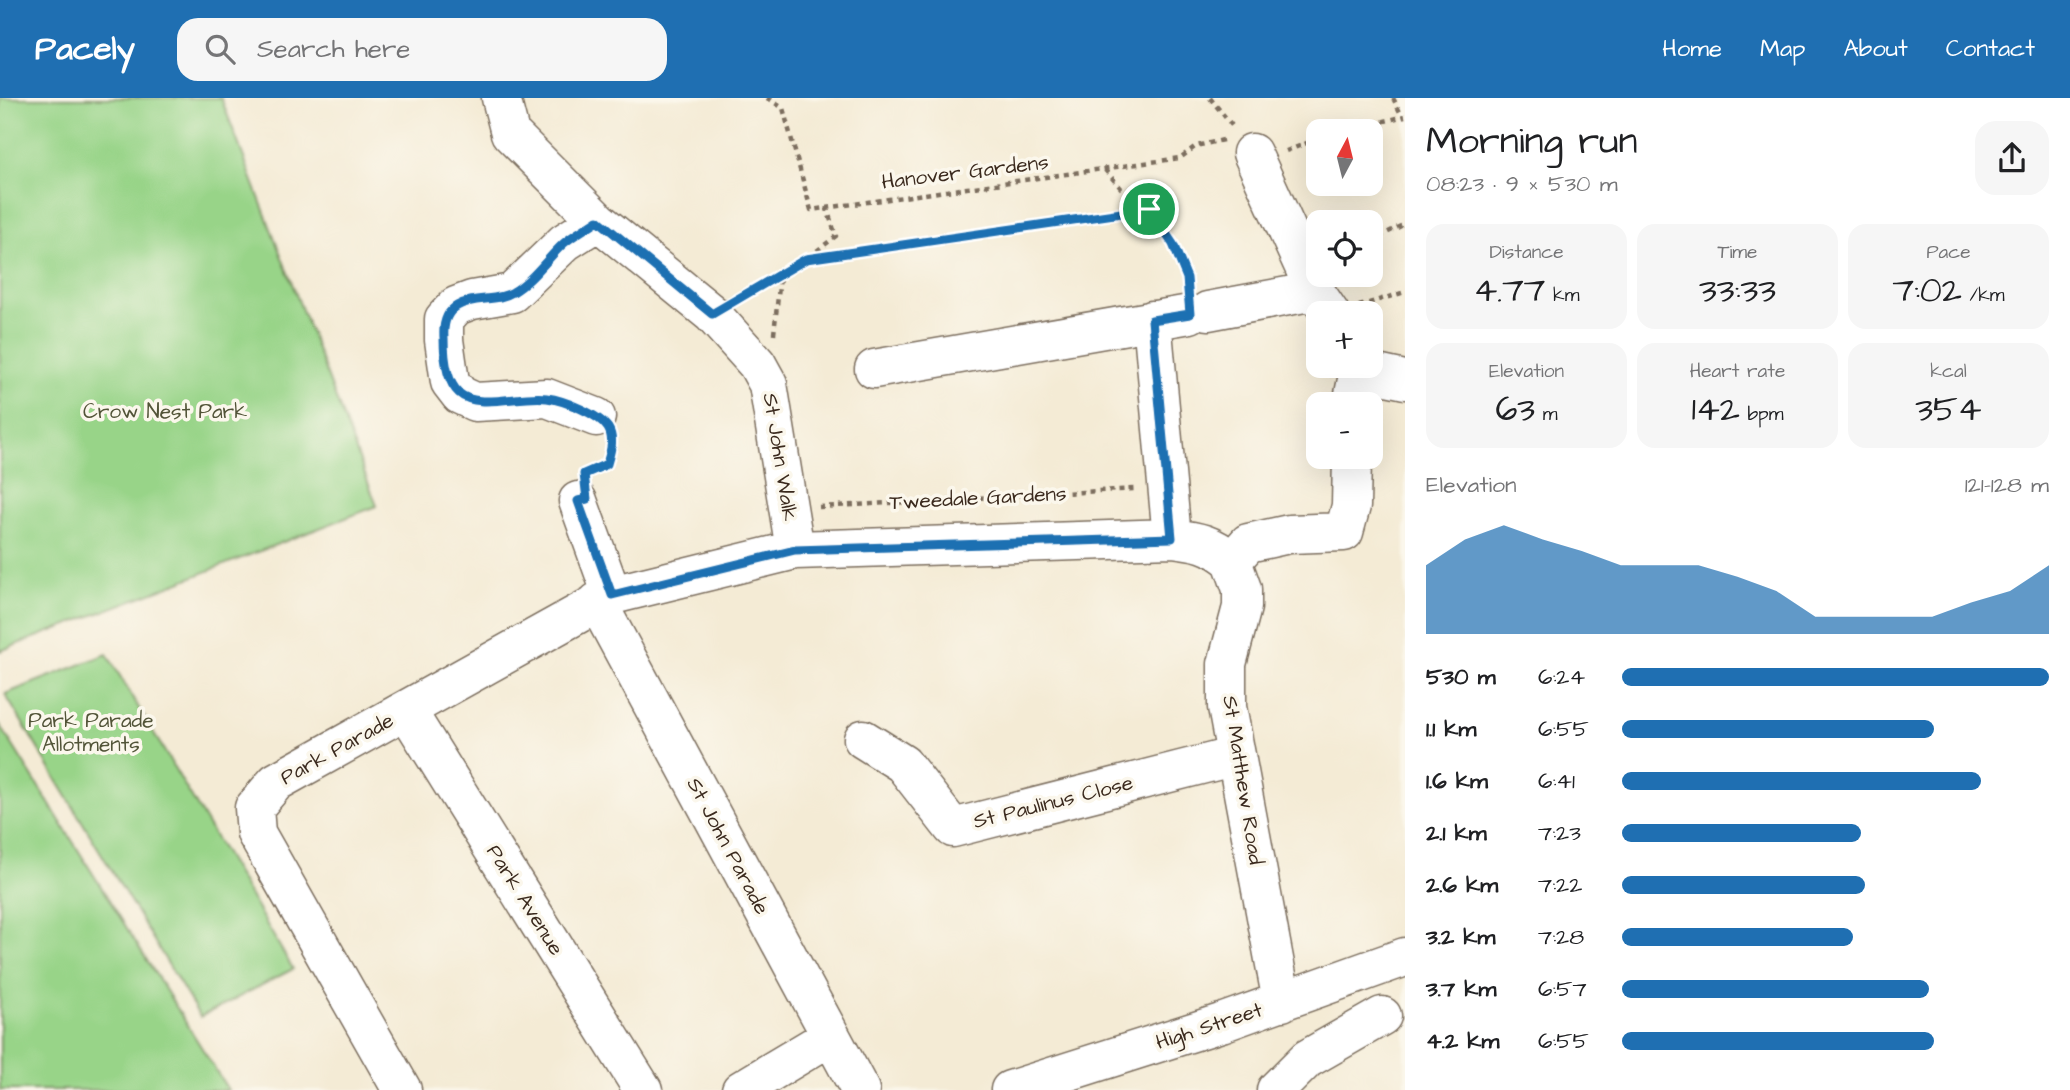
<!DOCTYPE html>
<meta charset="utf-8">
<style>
body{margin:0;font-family:"Architects Daughter",sans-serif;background:#f6f6f6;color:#202124;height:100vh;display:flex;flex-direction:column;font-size:26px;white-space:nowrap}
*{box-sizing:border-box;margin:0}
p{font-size:23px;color:#757577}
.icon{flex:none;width:38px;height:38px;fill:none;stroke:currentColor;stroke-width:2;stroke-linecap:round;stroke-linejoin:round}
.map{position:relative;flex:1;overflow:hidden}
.panel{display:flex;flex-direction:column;background:#fff;width:665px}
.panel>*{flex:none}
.needle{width:46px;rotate:7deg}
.fabs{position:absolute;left:1306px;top:21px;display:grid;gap:14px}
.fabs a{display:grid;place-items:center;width:77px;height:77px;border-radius:14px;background:#fff;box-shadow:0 7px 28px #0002;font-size:35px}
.pin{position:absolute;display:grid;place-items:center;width:60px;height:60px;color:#fff;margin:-30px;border:4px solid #fff;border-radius:50%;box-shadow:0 2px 7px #0007}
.round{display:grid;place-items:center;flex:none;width:74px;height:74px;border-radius:21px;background:#f6f6f6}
.head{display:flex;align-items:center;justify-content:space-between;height:119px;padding:0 21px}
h1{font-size:38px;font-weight:600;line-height:52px}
.stats{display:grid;grid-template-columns:repeat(3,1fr);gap:10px;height:119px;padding:7px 21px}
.stats div{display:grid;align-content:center;border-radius:18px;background:#f6f6f6;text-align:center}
.stats b{font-size:35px;font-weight:600}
.stats small{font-size:19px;font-weight:400}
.stats p{font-size:19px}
.chart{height:196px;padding:14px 21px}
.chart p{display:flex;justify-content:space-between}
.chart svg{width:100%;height:126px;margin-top:7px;fill:#1f6fb2;opacity:.7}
ul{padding:0 21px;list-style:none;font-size:23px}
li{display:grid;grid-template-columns:112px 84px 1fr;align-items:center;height:52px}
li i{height:18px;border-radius:9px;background:#1f6fb2}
header{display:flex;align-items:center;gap:42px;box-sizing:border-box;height:98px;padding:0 35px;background:#1f6fb2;color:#fff}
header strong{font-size:33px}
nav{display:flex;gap:38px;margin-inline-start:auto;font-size:24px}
.search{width:490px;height:63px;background:#f6f6f6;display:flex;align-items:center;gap:18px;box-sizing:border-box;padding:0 24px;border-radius:21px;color:#757577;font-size:26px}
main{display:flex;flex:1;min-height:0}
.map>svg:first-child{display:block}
.green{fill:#98d488;stroke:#6a7f53;stroke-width:2}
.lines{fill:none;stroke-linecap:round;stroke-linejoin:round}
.minor-casing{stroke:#7c6e5e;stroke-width:41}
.path{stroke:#7c6e5e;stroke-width:4.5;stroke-dasharray:5 5;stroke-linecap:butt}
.minor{stroke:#fff;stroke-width:38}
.route-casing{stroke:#fff;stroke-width:14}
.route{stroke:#1f6fb2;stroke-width:9}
.labels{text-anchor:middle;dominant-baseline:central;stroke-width:7;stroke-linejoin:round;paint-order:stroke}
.street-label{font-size:21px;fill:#3b2a1e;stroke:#fbf7ec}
.park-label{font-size:21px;fill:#525438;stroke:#fbf7ec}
</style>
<header>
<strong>Pacely</strong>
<div class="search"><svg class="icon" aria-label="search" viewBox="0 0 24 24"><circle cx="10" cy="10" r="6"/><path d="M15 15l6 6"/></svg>Search here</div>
<nav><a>Home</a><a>Map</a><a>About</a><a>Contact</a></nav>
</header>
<main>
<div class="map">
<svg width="1405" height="992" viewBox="0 0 1405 992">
<rect width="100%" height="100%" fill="#fbf7ec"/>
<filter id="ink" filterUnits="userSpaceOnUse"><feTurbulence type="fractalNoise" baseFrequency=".0143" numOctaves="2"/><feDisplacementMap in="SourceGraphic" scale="14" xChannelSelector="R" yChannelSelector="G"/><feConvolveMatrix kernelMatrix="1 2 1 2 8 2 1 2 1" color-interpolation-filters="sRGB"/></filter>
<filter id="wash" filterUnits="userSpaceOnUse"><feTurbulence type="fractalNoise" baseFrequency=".00686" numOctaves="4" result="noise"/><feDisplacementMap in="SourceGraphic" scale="28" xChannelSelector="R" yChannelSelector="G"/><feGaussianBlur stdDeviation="1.57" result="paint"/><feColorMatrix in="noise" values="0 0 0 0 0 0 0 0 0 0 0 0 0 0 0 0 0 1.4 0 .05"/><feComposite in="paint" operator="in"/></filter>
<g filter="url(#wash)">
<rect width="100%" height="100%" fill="#f4ebd5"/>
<!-- green -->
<path class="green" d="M0 0H221L377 408 0 553Z
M107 556 293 871 200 919 5 596Z
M0 627 228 992H0Z"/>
</g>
<g filter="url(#ink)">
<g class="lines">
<defs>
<path id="minor" d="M501 0 510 35 598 123 712 216 757 266 768 286 795 452
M1252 55 1315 193 1330 215
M1208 213 1315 193
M1152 222 1172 440
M1357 268 1359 272 1405 282
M874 271 1190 216
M1352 306 1359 272
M596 319 547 300 475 304 460 297 450 284 444 242V221L456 208 472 202 512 195 565 144 598 123
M578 403 612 497
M1232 463 1242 491V509L1227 566V609L1282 904
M597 504 860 992
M407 613 643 992
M863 641 903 666 953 730 1236 658
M402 992 256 735 254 710 276 684 612 497 795 452 1172 440C1198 443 1211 445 1232 463L1248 445 1289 436 1344 434 1351 408 1352 359
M741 992 831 938
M1010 992 1221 925 1405 859
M1276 992 1307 961 1382 918"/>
</defs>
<!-- minor casing -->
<use href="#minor" class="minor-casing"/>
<!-- path -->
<path class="path" d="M767 0 783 10 811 112 1180 60 1196 48 1223 42
M1210 0 1234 30
M1393 0 1402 18
M1344 33 1405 18
M1286 53 1318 41
M1105 72 1128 98 1149 111 1173 146 1188 184
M1370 143 1405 126
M809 159 836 138 826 108
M740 200 806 161 1149 111
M1359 208 1405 194
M774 236 780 179
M591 373 606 366 611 347
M819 409 1135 391"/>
<!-- minor -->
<use href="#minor" class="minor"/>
</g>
</g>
<g class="lines" filter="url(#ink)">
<defs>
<path id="route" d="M1149 111 1173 146 1187 180 1190 216 1152 222 1172 440 795 452 612 497 578 403 587 401 584 376 607 366C610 355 615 341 608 330 599 316 563 302 547 300 522 296 477 312 459 295 446 283 444 257 444 240 443 227 445 215 457 208 474 198 497 204 513 194 532 183 547 161 563 146 573 137 587 130 598 122L712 216 806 161Z"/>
</defs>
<!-- route casing -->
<use href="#route" class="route-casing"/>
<!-- route -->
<use href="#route" class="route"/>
</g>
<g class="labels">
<!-- street labels -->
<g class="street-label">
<text transform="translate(965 74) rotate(-7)">Hanover Gardens</text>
<text transform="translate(780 359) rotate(81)">St John Walk</text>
<text transform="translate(978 400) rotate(-3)">Tweedale Gardens</text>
<text transform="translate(337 651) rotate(-29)">Park Parade</text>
<text transform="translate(1243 682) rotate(81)">St Matthew Road</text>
<text transform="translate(1053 704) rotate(-14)">St Paulinus Close</text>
<text transform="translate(728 748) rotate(62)">St John Parade</text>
<text transform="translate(525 802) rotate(58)">Park Avenue</text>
<text transform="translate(1209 928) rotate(-18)">High Street</text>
</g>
<!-- park labels -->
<g class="park-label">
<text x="165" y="313">Crow Nest Park</text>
<text x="91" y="622">Park Parade<tspan x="91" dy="24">Allotments</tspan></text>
</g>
</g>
</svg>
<div class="fabs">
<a><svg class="needle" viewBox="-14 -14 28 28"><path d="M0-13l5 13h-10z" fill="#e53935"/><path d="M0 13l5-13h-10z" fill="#757577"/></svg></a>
<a><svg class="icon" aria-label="locate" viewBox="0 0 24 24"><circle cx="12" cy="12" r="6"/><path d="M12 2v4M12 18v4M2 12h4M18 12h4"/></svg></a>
<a>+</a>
<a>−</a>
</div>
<div class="pin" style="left:1149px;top:111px;background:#1e9e55"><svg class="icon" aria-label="arrive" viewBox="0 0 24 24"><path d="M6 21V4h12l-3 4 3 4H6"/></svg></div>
</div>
<section class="panel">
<div class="head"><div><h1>Morning run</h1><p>08:23 · 9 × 530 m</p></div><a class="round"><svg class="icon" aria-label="share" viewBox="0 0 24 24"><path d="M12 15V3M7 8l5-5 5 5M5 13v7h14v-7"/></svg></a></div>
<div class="stats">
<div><p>Distance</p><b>4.77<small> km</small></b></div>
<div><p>Time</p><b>33:33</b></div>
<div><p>Pace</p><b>7:02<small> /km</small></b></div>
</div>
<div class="stats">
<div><p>Elevation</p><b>63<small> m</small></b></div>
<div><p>Heart rate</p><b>142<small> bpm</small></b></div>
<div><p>kcal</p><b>354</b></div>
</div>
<div class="chart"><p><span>Elevation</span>121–128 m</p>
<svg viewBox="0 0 160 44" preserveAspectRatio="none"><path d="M0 44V20L10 11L20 6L30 11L40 15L50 20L60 20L70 20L80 24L90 29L100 38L110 38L120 38L130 38L140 33L150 29L160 20V44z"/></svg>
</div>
<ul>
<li><b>530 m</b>6:24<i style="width:100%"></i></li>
<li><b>1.1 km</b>6:55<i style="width:73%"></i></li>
<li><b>1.6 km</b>6:41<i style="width:84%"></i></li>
<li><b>2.1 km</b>7:23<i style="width:56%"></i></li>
<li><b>2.6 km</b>7:22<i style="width:57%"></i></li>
<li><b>3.2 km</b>7:28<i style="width:54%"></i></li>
<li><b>3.7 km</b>6:57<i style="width:72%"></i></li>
<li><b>4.2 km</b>6:55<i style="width:73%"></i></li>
</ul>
</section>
</main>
